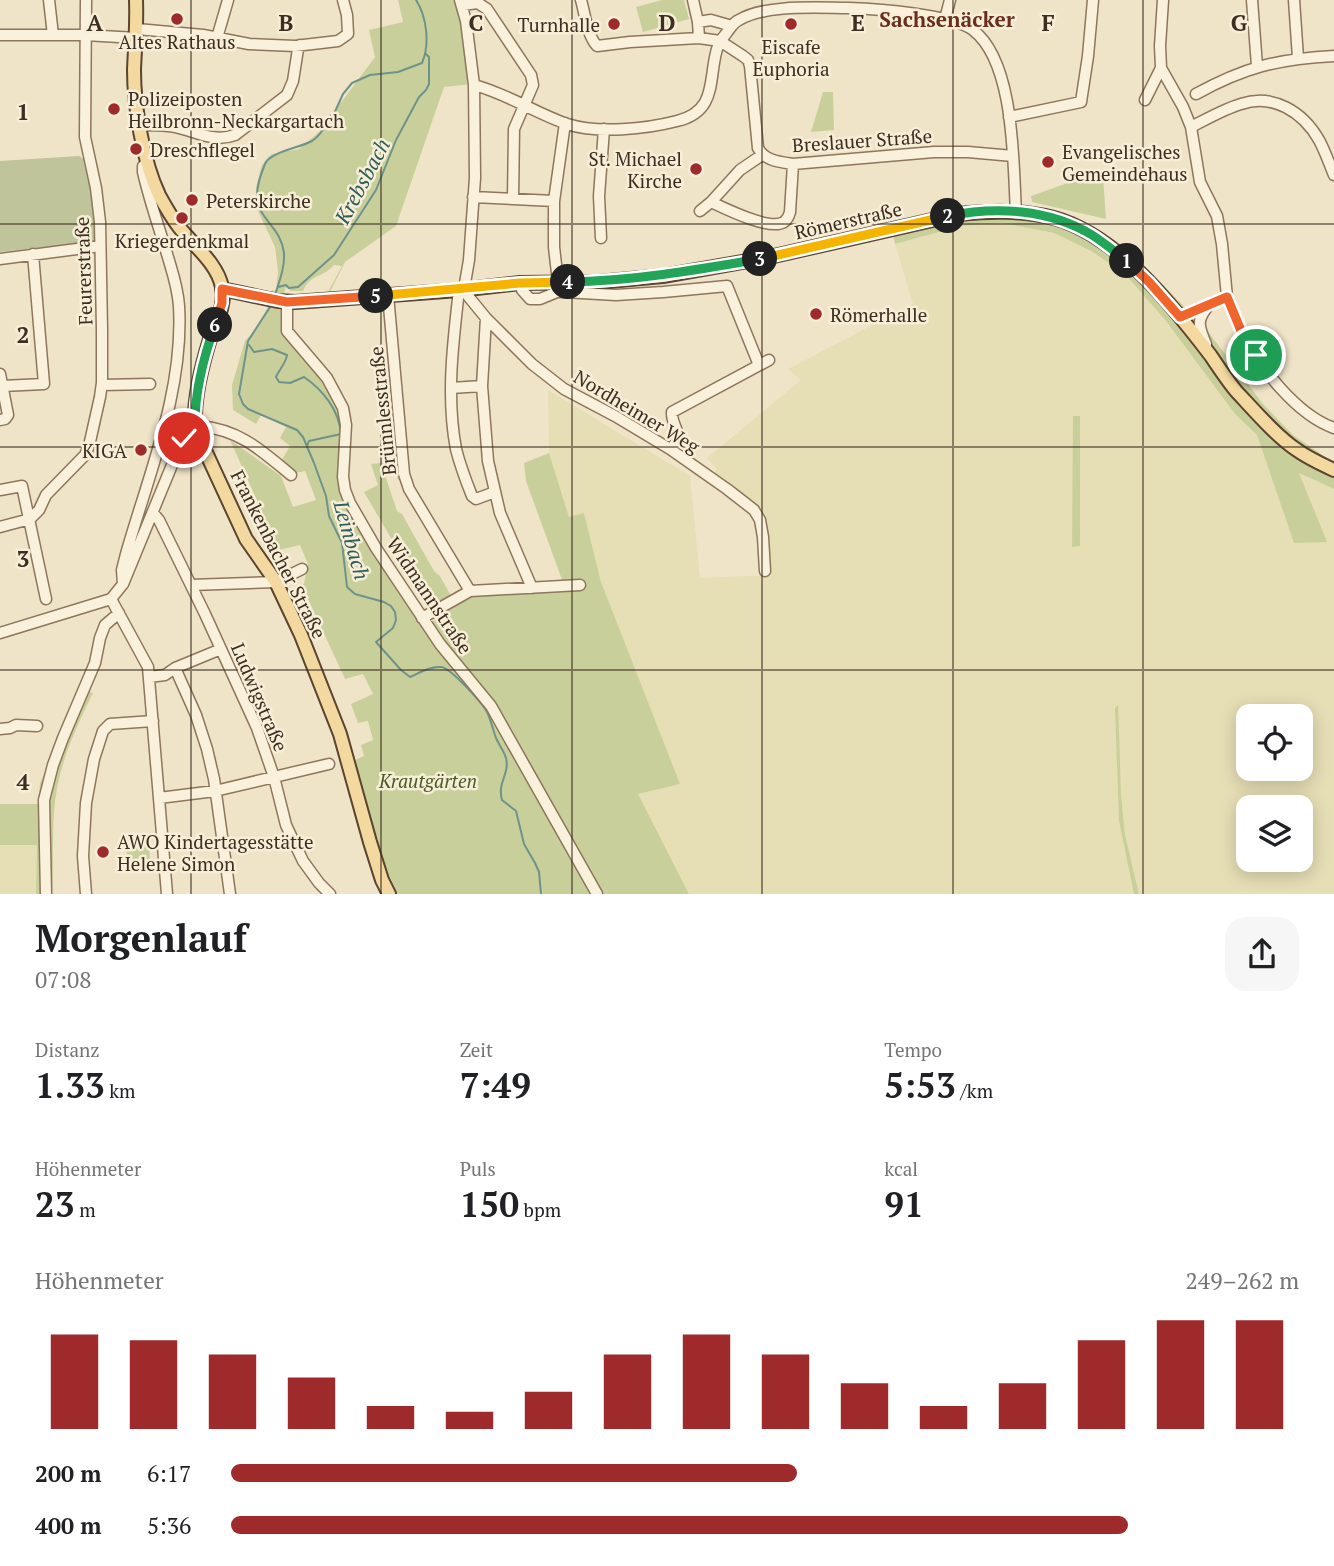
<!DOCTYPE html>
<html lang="de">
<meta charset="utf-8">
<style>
body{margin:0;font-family:"PT Serif",serif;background:#f6f6f6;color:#202124;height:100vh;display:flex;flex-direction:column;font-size:26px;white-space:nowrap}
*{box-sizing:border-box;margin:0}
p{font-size:23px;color:#757577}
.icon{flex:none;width:38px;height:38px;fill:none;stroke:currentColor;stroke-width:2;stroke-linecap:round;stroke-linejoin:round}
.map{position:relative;height:894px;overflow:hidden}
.details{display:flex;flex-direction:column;background:#fff;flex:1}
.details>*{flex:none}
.buttons{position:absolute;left:1236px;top:704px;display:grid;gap:14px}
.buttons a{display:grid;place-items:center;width:77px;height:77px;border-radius:14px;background:#fff;box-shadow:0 4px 18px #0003;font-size:35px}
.pin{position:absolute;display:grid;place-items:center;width:60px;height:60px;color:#fff;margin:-30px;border:4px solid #fff;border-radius:50%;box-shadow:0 2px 7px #0007}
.km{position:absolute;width:35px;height:35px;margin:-18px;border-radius:50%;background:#222;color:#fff;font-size:19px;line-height:35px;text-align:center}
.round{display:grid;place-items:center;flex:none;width:74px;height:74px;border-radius:21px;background:#f6f6f6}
.summary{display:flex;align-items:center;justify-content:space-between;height:119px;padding:0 35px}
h1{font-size:38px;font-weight:600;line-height:52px}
.figures{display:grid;grid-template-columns:repeat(3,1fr);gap:10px;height:119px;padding:7px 35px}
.figures div{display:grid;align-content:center}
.figures b{font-size:35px;font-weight:600}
.figures small{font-size:19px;font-weight:400}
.figures p{font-size:19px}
.chart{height:196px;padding:14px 35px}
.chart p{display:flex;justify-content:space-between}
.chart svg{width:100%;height:126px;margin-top:7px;stroke:#9e2a2b;stroke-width:6}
ul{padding:0 35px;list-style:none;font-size:23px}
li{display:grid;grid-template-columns:112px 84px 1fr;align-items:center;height:52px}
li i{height:18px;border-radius:9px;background:#9e2a2b}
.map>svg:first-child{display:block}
.farmland{fill:#e6deb5;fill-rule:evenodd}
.green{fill:#c9cf9b;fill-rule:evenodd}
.cemetery{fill:#bfc49a}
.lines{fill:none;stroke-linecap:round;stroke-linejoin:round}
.stream{stroke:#6f938a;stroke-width:2}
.minor-casing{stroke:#8d765c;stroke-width:13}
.major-casing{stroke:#5b4430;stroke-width:16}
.minor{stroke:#faf1dc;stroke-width:10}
.major{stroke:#f3d9a0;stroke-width:12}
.split-1-casing{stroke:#fff;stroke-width:14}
.split-2-casing{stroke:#fff;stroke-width:14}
.split-3-casing{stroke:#fff;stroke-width:14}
.split-4-casing{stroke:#fff;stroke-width:14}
.split-5-casing{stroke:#fff;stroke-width:14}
.split-6-casing{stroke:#fff;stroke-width:14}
.split-7-casing{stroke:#fff;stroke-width:14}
.split-1{stroke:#f0652b;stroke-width:9}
.split-2{stroke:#22a559;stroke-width:9}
.split-3{stroke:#f5b400;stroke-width:9}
.split-4{stroke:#22a559;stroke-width:9}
.split-5{stroke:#f5b400;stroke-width:9}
.split-6{stroke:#f0652b;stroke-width:9}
.split-7{stroke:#22a559;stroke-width:9}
.grid{fill:none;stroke:#3d2e20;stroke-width:2;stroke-opacity:0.55}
.poi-dot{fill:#9e2a2b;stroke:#f7eed8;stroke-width:2.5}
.labels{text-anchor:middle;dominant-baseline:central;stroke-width:5;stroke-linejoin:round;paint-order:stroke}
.poi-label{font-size:19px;fill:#3d2e20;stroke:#f7eed8;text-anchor:start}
.street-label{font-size:19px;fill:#3d2e20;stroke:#f7eed8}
.park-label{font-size:19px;font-style:italic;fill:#4d5a26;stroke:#f7eed8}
.neighbourhood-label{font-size:21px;font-weight:bold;fill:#6b2e1e;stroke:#f7eed8}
.water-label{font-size:21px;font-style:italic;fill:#2f5d5a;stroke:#f7eed8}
.grid-label{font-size:23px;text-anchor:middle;font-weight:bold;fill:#3d2e20;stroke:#f7eed8;stroke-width:5;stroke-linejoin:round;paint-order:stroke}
</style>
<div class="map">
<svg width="1334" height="894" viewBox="0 0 1334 894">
<rect width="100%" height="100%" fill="#f0e4c8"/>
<!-- farmland -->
<path class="farmland" d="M1002 223 1054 233 1091 251 1124 273 1166 321 1235 414 1257 435 1294 543 1299 471 1313 480 1334 489V894H1139L1125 835 1121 794 1117 706 1115 708 1119 821 1134 894H689L638 794 679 784 601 582 584 513 569 517 549 453 548 390 690 476 700 578 768 575 762 510 713 475 717 469 707 458 801 380 788 369 913 304 895 244 961 226ZM1079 416 1080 546H1072L1073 495ZM1248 716H1300V768H1248ZM1248 807H1300V859H1248Z
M0 845H37L36 894H0Z"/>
<!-- green -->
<path class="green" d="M398 0H456L472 84 444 87 396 226 345 262 328 296 280 298 281 332 317 372 339 410 343 431 341 487 346 506 420 620 429 624 440 617 436 611 470 592 565 588 526 481 524 463 549 453 569 517 584 513 601 582 680 784 638 794 689 894H393L377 849 353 761 364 756 361 745 373 740 368 721 358 723 351 704 373 694 363 674 345 679 303 588 308 564 300 545 279 550 230 440 281 476 293 507 316 500 305 471 292 474 280 463 290 446 280 438 286 427 261 415 256 424 233 410 232 385 245 341 253 332 267 309 272 290 276 291 278 271 275 247 256 207V187L262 165 268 157 272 154 299 149 319 132 375 57 369 30 403 22ZM334 265 342 266 327 294 284 297 285 288 289 289 290 291H303C310 274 323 278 334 265Z
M662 0H684L689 19 643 32 636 7Z
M823 92H833L834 130 811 132Z
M1103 176 1106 219 1032 202 1031 196 1076 180Z
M974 206 1024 207 1076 222 1128 249 1206 329 1263 404 1293 435 1334 463V489L1299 473 1327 542 1294 543 1257 435 1235 414 1166 321 1124 273 1091 251 1054 233 1002 223 961 226 895 244 891 225Z
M1073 416H1080V546L1072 547Z
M397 461 400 479 398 480 394 466 383 469 397 511 402 514 434 571 440 576 451 596 436 605 403 548 398 550 364 492 378 485 371 464Z
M84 691 93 693C74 732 57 768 54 812 52 839 54 867 52 894H36L37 845H0V804H38L40 783 47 767 63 747Z
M1118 705 1121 794 1125 835 1139 894H1134L1119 821 1115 708Z
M149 837 150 863 127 864 126 838Z"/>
<!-- cemetery -->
<path class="cemetery" d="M79 156 85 160C89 181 102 224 93 242L0 252V161Z"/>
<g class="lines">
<!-- stream -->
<path class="stream" d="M278 287 286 285 289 288 298 287 334 255 376 190 396 140 419 97 426 90 429 84V57L426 54
M275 295C279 282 285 268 284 253 281 232 270 227 261 211 253 198 259 178 265 164 270 152 299 148 312 141 321 135 326 125 331 115L333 116 343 94 352 83 370 75 398 72 422 63C430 45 427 17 416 0
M272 304 248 341 239 394 243 404 248 409 297 430 303 437 314 463 326 496 329 516 342 543 347 587 355 594 384 602 391 606 395 612 396 620 393 628 376 642 401 670 410 677C419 673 430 666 441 667 450 667 482 703 487 712 491 720 493 730 496 738 499 745 504 751 506 758 510 774 497 782 502 800L516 811 524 844 535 863 539 872 541 894
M249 345 254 352 272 349 287 355C286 363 279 370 276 377L279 382 290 383 304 377C323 390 339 410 341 434L309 441 307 446"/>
<defs>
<path id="minor" d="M49 0 53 35
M460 0 466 21 474 85 475 178 469 260 464 289 468 296 486 318 532 364 564 389 615 416 670 449 727 489 754 510 760 520 763 537 765 571
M581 0C585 14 587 35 597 46L630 42 699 38 720 41 743 56 748 60 750 66 758 148C765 161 780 162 793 164L934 152H968L1013 156
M693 0 698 22 699 38
M1163 0 1160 46 1161 68 1183 107 1191 127 1200 182 1217 216 1222 244 1227 297
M1252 0 1257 66
M1294 0 1298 58
M462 5 478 3 487 9 531 75 533 85 514 129 513 199
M945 19 950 0
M698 22 711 20 732 26
M137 29 203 35 249 44 295 46 338 41 348 34 347 15 343 0
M0 35H85L136 38
M217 38 228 0
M474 85C508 94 535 113 567 124 598 134 646 129 677 121 718 111 708 79 717 49 719 42 724 36 728 31 731 27 734 22 739 20 766 4 818 8 849 8 877 9 951 14 973 30 1015 62 1013 163 1016 212
M1196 94C1245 67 1278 59 1334 56
M1145 100 1161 68
M1009 117 1081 102 1088 56 1093 0
M140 125C149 125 159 125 168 126 192 128 211 144 235 135L287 95 293 81 298 49 300 45
M1191 127C1207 119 1224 109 1241 104 1273 93 1303 112 1319 140 1325 151 1329 163 1334 175
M473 197 554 201
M711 202C726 209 770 231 784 222 788 219 789 216 790 212L793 164
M700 211 711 202 740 170 762 155
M601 238 599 196 604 129
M0 259 100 246
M558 282 554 247V201L565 123
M520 283 522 290 530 299H540L557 292H564L616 295 663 292 727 286 759 365
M459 290C453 343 446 396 456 449 460 465 466 481 472 496L476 499 495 492
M388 295 404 474 409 489 470 591
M287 302V331L327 378 343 408 346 425 343 477 345 490 350 503 376 548 440 644 491 706 597 894
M1180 317 1227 297C1232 309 1236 321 1242 332 1259 367 1297 415 1334 428
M486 318 482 386 488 461 500 513 532 588
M1206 344C1198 325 1196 320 1210 304
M0 374 8 415 5 419 0 420
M102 385 150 384
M2 386 44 384 33 254
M451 388 482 386
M200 426C240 430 261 450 291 475
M670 449C687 435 671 428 672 412L769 360
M0 490 22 486 46 599
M153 513 159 520 205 614 257 728 274 777 286 825 293 840 303 861 319 883 330 894
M0 527 30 519 39 510 46 495 85 455 89 446 100 397 102 383V330L100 222 96 188 85 137 86 0
M123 584 122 570 126 554C149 473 184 391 179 306 178 292 174 277 170 264 161 233 150 203 143 172V166L147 163
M191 585 276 582 302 569
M111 599 148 667 167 894
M111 599 123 584 179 448 184 438 192 431
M422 618 470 591 580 585
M0 633 111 599
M175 668 196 715 207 749 214 779 230 894
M149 677 165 675 175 668 221 649
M0 729 10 728 16 725 37 726
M159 798 215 791 329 764
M46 894 44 800 53 765 63 738 95 663 100 638 105 625 119 613
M86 894 83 856 86 803 94 759 103 731 110 724 153 721"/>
<path id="major" d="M136 0C137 23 135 46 134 70 134 107 143 161 159 195 165 206 171 217 179 227 194 246 217 263 222 287 226 305 216 322 210 339 202 365 194 395 195 423L191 426 192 431 197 433 200 432V426L195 423
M222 289 278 301 295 302 459 290 520 283 598 282 663 276 765 258 959 214C991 211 1022 210 1054 218 1117 235 1173 306 1211 356 1219 368 1227 380 1236 391 1253 409 1276 436 1297 450 1308 458 1321 464 1334 470
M197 433 246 539 276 582 301 635 340 734 370 842 382 880 389 894"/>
</defs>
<!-- minor casing -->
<use href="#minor" class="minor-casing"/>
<!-- major casing -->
<use href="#major" class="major-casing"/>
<!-- minor -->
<use href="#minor" class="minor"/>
<!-- major -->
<use href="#major" class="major"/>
</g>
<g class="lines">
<defs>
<path id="split-1" d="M1127 261 1149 282 1180 317 1227 297 1242 333 1256 355"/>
<path id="split-2" d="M948 216C996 206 1049 209 1092 235 1105 243 1116 253 1127 261"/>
<path id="split-3" d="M760 259 948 216"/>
<path id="split-4" d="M568 282C633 281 696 270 760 259"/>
<path id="split-5" d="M376 296 520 283 568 282"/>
<path id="split-6" d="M215 325 222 303V289L287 302 376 296"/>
<path id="split-7" d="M184 438 192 431 191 426 195 423C195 390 204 356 215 325"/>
</defs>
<!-- split-1 casing -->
<use href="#split-1" class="split-1-casing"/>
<!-- split-2 casing -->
<use href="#split-2" class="split-2-casing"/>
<!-- split-3 casing -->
<use href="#split-3" class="split-3-casing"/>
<!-- split-4 casing -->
<use href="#split-4" class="split-4-casing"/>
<!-- split-5 casing -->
<use href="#split-5" class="split-5-casing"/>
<!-- split-6 casing -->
<use href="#split-6" class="split-6-casing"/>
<!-- split-7 casing -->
<use href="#split-7" class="split-7-casing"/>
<!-- split-1 -->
<use href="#split-1" class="split-1"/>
<!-- split-2 -->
<use href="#split-2" class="split-2"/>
<!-- split-3 -->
<use href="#split-3" class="split-3"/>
<!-- split-4 -->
<use href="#split-4" class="split-4"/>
<!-- split-5 -->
<use href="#split-5" class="split-5"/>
<!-- split-6 -->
<use href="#split-6" class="split-6"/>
<!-- split-7 -->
<use href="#split-7" class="split-7"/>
</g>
<!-- grid -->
<path class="grid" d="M191 0V894M381 0V894M572 0V894M762 0V894M953 0V894M1143 0V894M0 224H1334M0 447H1334M0 670H1334"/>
<!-- markers -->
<g class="poi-dot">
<circle cx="177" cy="19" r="7"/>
<circle cx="614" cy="24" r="7"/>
<circle cx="791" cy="24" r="7"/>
<circle cx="114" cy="109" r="7"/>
<circle cx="136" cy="149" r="7"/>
<circle cx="1048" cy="162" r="7"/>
<circle cx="696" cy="169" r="7"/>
<circle cx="192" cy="200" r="7"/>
<circle cx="182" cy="218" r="7"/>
<circle cx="816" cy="314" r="7"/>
<circle cx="141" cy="450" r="7"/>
<circle cx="103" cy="852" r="7"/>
</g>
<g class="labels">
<!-- poi labels -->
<g class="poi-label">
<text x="600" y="24" text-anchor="end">Turnhalle</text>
<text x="177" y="41" text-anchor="middle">Altes Rathaus</text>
<text x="791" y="46" text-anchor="middle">Eiscafe<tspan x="791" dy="22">Euphoria</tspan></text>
<text x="128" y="98">Polizeiposten<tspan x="128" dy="22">Heilbronn-Neckargartach</tspan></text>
<text x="150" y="149">Dreschflegel</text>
<text x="1062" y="151">Evangelisches<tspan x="1062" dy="22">Gemeindehaus</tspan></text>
<text x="682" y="158" text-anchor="end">St. Michael<tspan x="682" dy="22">Kirche</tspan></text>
<text x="206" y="200">Peterskirche</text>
<text x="182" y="240" text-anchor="middle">Kriegerdenkmal</text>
<text x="830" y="314">Römerhalle</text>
<text x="127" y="450" text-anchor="end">KIGA</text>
<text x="117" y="841">AWO Kindertagesstätte<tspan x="117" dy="22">Helene Simon</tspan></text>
</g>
<!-- street labels -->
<g class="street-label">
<text transform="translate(862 140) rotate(-4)">Breslauer Straße</text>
<text transform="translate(848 220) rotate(-13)">Römerstraße</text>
<text transform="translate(83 271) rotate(-92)">Feurerstraße</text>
<text transform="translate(382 411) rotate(-96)">Brünnlesstraße</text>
<text transform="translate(637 411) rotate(31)">Nordheimer Weg</text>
<text transform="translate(279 554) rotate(63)">Frankenbacher Straße</text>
<text transform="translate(430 595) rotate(56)">Widmannstraße</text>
<text transform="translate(260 697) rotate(67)">Ludwigstraße</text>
</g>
<!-- park labels -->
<g class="park-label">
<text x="428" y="780">Krautgärten</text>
</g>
<!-- neighbourhood labels -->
<g class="neighbourhood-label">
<text x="947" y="19">Sachsenäcker</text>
</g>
<!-- water labels -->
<g class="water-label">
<text transform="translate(362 181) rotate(-62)">Krebsbach</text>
<text transform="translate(352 540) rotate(74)">Leinbach</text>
</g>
</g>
<g class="grid-label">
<text x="95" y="31">A</text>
<text x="286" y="31">B</text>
<text x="476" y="31">C</text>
<text x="667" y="31">D</text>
<text x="858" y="31">E</text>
<text x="1048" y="31">F</text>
<text x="1239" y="31">G</text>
<text x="23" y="120">1</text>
<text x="23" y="343">2</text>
<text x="23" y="567">3</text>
<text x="23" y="790">4</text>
</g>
</svg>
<div class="buttons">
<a><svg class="icon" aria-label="locate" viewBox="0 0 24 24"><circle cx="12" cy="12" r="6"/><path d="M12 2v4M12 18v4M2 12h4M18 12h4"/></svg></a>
<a><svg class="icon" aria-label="layers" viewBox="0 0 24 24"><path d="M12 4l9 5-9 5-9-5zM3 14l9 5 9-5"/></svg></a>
</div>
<div class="pin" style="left:1256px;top:355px;background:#1e9e55"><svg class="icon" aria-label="arrive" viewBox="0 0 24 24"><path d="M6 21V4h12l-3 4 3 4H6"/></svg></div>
<div class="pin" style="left:184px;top:438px;background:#d93025"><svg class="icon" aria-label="check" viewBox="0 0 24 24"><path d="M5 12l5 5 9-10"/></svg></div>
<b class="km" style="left:1127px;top:261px">1</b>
<b class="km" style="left:948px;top:216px">2</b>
<b class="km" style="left:760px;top:259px">3</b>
<b class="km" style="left:568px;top:282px">4</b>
<b class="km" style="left:376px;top:296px">5</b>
<b class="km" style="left:215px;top:325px">6</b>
</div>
<section class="details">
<div class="summary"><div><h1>Morgenlauf</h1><p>07:08</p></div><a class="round"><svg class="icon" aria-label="share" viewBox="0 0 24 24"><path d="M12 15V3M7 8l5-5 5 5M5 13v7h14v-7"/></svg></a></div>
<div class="figures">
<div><p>Distanz</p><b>1.33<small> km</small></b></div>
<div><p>Zeit</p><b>7:49</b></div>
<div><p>Tempo</p><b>5:53<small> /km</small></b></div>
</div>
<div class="figures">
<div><p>Höhenmeter</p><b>23<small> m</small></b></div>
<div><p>Puls</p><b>150<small> bpm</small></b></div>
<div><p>kcal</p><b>91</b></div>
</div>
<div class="chart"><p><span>Höhenmeter</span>249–262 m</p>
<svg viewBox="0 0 160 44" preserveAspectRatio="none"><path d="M5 44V11M15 44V13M25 44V18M35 44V26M45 44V36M55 44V38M65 44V31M75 44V18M85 44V11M95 44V18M105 44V28M115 44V36M125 44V28M135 44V13M145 44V6M155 44V6"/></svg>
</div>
<ul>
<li><b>200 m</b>6:17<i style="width:53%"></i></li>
<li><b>400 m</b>5:36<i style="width:84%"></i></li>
</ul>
</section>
